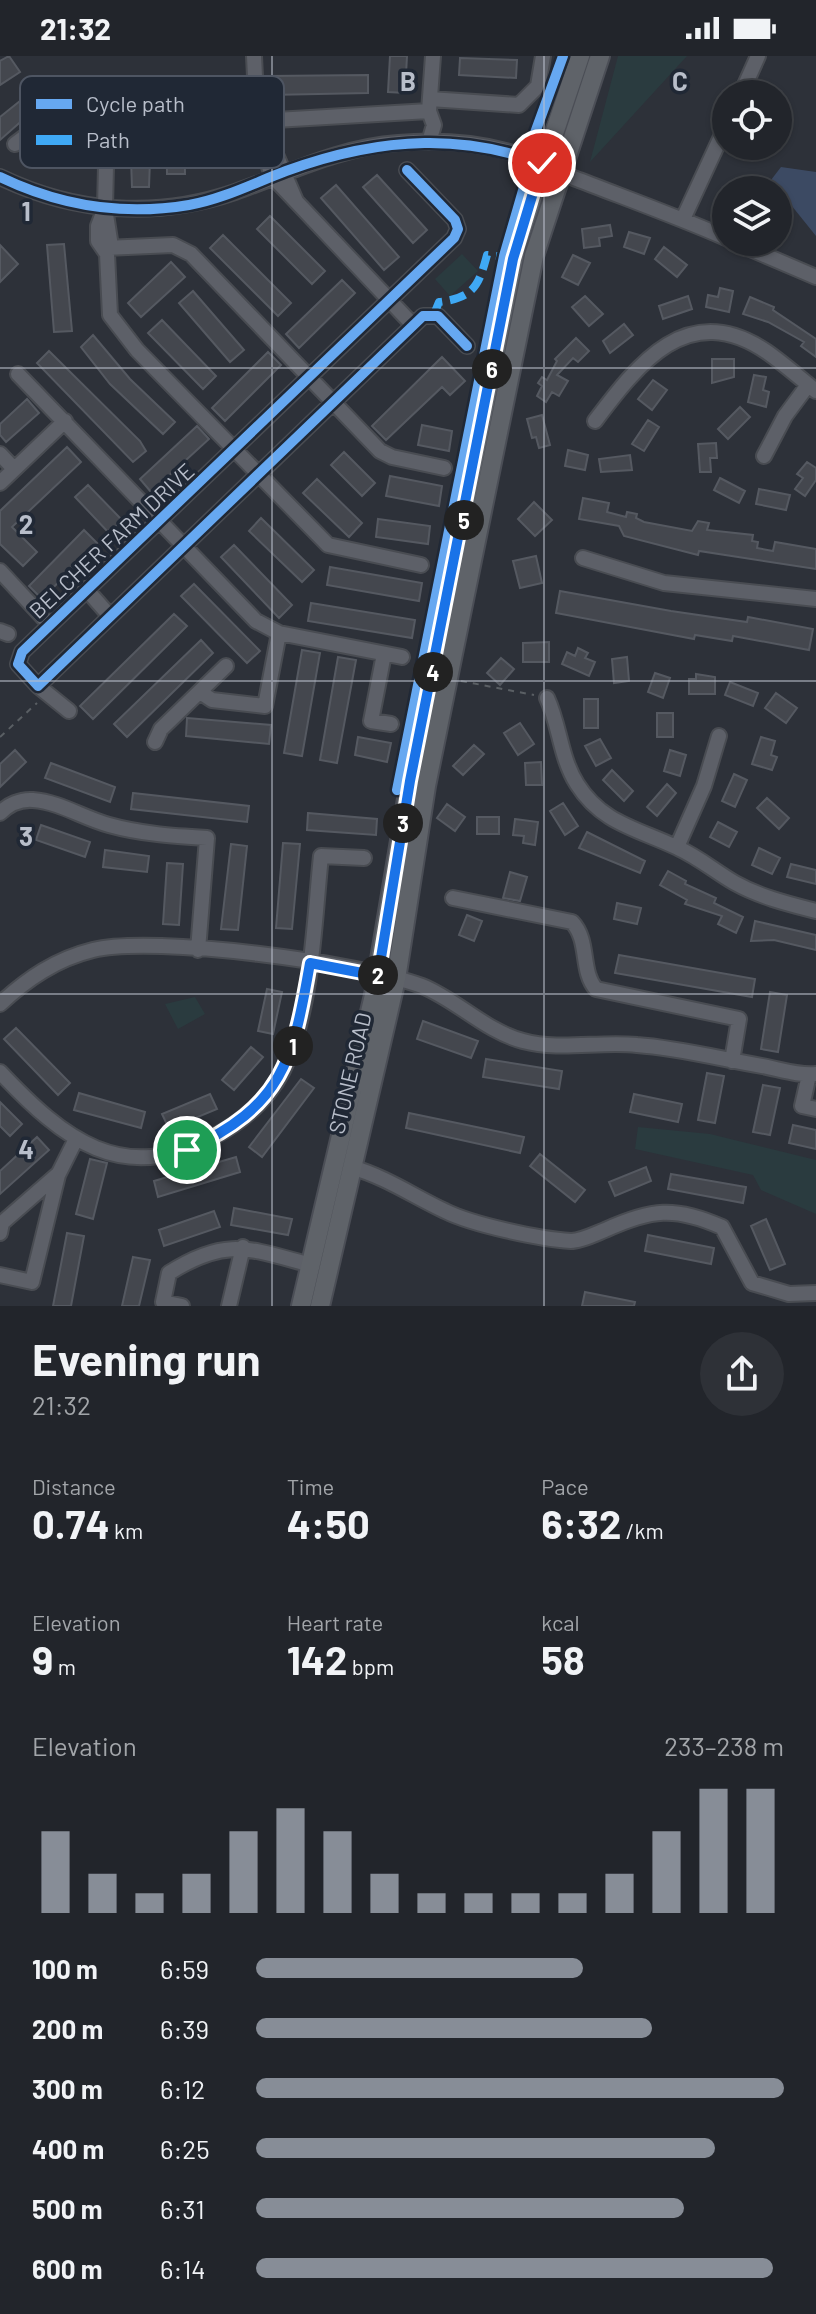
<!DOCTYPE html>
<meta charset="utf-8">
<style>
body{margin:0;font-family:Barlow,sans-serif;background:#2e3137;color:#f1f3f6;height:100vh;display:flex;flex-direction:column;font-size:30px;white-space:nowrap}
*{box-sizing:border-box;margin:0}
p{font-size:26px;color:#a2a5a9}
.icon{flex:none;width:44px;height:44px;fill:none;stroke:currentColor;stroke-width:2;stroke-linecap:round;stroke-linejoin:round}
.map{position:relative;height:1250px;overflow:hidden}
.panel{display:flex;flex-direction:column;background:#22252b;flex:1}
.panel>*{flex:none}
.tools{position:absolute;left:712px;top:24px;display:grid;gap:16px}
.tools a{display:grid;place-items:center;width:80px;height:80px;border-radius:50%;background:#22252b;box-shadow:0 2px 6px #0004,0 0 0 2px #3f4247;font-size:40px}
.pin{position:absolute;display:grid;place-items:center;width:68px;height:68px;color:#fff;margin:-34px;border:4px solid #fff;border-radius:50%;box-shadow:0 2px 8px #0007}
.km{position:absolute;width:40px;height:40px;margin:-20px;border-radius:50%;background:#222;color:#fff;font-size:22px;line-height:40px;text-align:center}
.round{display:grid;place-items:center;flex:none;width:84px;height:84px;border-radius:42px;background:#2e3137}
.summary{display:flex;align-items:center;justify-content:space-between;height:136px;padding:0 32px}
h1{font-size:44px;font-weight:700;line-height:60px}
.figures{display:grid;grid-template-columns:repeat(3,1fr);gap:12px;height:136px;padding:8px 32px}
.figures div{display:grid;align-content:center}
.figures b{font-size:40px;font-weight:700}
.figures small{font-size:22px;font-weight:400}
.figures p{font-size:22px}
.chart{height:224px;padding:16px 32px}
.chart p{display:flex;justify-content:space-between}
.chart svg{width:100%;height:144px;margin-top:8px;stroke:#878d97;stroke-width:6}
ul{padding:0 32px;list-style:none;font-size:26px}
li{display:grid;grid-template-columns:128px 96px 1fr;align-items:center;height:60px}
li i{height:20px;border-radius:10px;background:#878d97}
.status{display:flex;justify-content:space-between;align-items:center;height:56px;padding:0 40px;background:#22252b;direction:ltr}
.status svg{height:22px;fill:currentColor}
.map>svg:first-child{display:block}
.green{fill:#2a3b3f}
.water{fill:#3c4a63}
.building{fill:#44474e;stroke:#555961;stroke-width:2}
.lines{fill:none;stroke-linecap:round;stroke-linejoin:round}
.minor-casing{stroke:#494c52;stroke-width:18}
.major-casing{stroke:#4b4e56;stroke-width:22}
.path{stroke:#5a5f64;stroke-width:2;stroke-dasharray:6 6;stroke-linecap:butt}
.minor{stroke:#5d6068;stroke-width:14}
.major{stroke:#5f6369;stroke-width:18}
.quiet{stroke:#3fa9f5;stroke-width:8;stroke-dasharray:16 8;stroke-linecap:butt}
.cycleway-casing{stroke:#202835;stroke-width:15}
.cycleway{stroke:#66a8f1;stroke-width:10}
.route-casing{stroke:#fff;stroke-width:16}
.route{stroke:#1a73e8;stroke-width:10}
.grid{fill:none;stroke:#b8beca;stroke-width:2;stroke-opacity:0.55}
.labels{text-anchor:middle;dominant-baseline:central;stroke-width:7;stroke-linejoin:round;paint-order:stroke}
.street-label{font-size:22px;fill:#b8beca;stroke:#202835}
.key{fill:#202835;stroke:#4e5562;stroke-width:2}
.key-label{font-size:22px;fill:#b8beca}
.grid-label{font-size:26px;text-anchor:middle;font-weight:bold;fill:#b8beca;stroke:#202835;stroke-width:7;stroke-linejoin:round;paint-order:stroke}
</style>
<div class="status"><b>21:32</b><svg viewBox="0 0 49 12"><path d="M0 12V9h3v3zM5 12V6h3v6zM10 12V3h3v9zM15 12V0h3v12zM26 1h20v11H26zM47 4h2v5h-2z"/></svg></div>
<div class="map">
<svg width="816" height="1250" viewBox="0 0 816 1250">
<rect width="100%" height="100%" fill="#2d3139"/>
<!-- green -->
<path class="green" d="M618 0H687L590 106Z
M462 198 478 215 450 240 435 223Z
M195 941 205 958 178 973 165 948Z
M638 1071 710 1078 816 1104V1158L761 1134 753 1119 635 1093Z"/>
<!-- water -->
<path class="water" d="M781 111 816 116V180L771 124Z"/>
<!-- building -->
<path class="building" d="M9 0 20 16 0 29V5Z
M390 0H407L405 37 388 36Z
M460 2 517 4 516 22 459 19Z
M368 19V37L269 39V20Z
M41 30 116 32 117 35 147 33 151 77 149 131H132L129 50 73 52 40 48Z
M25 41 34 54 0 84V61Z
M166 59H184L185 118H167Z
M377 119 427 174 413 187 363 131Z
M336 129 399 201 384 214 321 142Z
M270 160 325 215 312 228 257 173Z
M610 169 612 180 599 182 600 190 584 192 582 173Z
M629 176 650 182 644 198 624 191Z
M223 179 291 247 278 260 210 192Z
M64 188 72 275 54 276 47 189Z
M0 189 18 208 0 226Z
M664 191 687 209 677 221 655 203Z
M573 199 590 207 578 229 562 221Z
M171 206 185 221 141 261 128 247Z
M342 224 355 237 299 292 286 278Z
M720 232 733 235 729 256 706 251 708 239 718 241Z
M193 235 244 294 230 306 179 247Z
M585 240 603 258 589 270 572 251Z
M688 240 692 253 663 263 659 250Z
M750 241 774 251 773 254 816 283V301L801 290 804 286 768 266 743 258Z
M162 264 216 320 203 333 148 277Z
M624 268 633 279 610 297 603 285Z
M93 279 130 323 175 366 163 378 110 328 81 291Z
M576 282 589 295 578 306 573 302 557 319 568 325 559 340 552 336 546 346 537 340 542 330 538 327 542 321 547 324 557 305 555 303Z
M49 295 140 385 146 395 133 406 37 307Z
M268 296 281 309 225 365 212 352Z
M442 301 465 325 450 339 442 331 386 384 372 370Z
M712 303H734V321L712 327Z
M754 319 766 321 763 334 769 336 766 351 748 346Z
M653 324 667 334 652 354 638 343Z
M27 343 39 357 6 386 0 379V368Z
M740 351 750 361 728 383 718 373Z
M542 359 550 389 539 392 536 381 532 382 527 363Z
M648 364 659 371 644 395 632 388Z
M422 369 452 375 449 395 418 389Z
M197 370 209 383 151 436 140 423Z
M716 387 717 402H710L711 416H700L698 388Z
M67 391 81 406 12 471 37 496 23 510 0 488V455Z
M568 394 588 399 585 414 565 410Z
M344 396 375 427 362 440 331 409Z
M630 399 632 414 601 416 599 403Z
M807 406 816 412V424L805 440 795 433 803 422 797 418Z
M390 420 442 430 439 450 386 440Z
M720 422 745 435 739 447 714 434Z
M317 423 362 467 349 481 303 437Z
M88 429 122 464 109 477 75 441Z
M759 433 790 439 786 454 756 448Z
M583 442 609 447 607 456 626 461 627 456 637 458 636 462 644 466 692 475 698 465 709 467 707 474 753 479 752 485 758 486 757 492 773 495 775 486 816 493V513L699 495 698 499 624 480 619 470 579 463Z
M534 446 552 464 535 480 518 463Z
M261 462 314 514 302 526 249 475Z
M378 463 430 470 428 488 376 481Z
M84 474 97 487 42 543 29 530Z
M234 489 292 549 279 562 221 501Z
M536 500 542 527 520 532 513 505Z
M330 511 422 527 419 545 327 529Z
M194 528 260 595 247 607 181 540Z
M560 535 671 555 747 566 748 561 813 573 809 594 733 580 732 585 695 579 694 583 556 557Z
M311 547 415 564 412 582 308 565Z
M174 558 187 570 93 663 80 650Z
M201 584 213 597 127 681 114 668Z
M549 586V606H523V587Z
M578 592 588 597 585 602 595 606 589 620 562 608 567 596 575 600Z
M302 594 320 597 302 700 284 697Z
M338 601 356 604 337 707 320 704Z
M627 601 629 625 614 627 612 603Z
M501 602 514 613 500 629 487 617Z
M655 617 670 622 663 642 648 636Z
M696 618 715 621V638H689V623H696Z
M730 626 758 637 753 650 725 639Z
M776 637 797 652 786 667 765 652Z
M584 643H598V672H584Z
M657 657H673V681H657Z
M187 662 271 669 269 688 186 680Z
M520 667 534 688 518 699 504 677Z
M358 681 391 687 387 706 355 699Z
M761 681 775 685 771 699 777 701 772 714 752 708Z
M600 683 611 702 596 710 585 690Z
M474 689 484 698 463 719 453 710Z
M15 694 26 706 0 731V708Z
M670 694 686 699 680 720 664 715Z
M541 706 542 729H526L525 707Z
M51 707 115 731 110 746 45 722Z
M612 714 633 735 624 745 603 724Z
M734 718 747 724 735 751 722 745Z
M667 728 676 737 657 760 647 751Z
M133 737 249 750 247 766 131 753Z
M767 742 789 762 779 773 757 752Z
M563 747 578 770 565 779 550 755Z
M447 748 465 761 455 775 437 762Z
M308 757 377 763 376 779 307 774Z
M477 761H499V778H477Z
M515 763 538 766 535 789 523 787 524 780 513 779Z
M718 766 737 776 729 791 710 781Z
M41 769 90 786 85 801 36 784Z
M587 776 645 805 640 817 579 792Z
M283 787 300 788 292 873 276 872Z
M231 788 247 790 238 874 221 873Z
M759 792 780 802 772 818 752 809Z
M105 794 149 800 147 816 103 811Z
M167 807 183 808 179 869 163 868Z
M791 808 816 814V828L787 821Z
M668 815 686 825 685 828 716 842 714 847 743 861 736 877 718 868 722 860 685 848 687 844 660 829Z
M510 816 527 821 520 845 503 842Z
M617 847 641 852 637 868 614 863Z
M467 859 482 865 474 885 459 879Z
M755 865 816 879V894L774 884 751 885Z
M619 899 755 923 752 941 615 917Z
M267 933 282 936 273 978 258 975Z
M770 936 787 939 778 996 761 993Z
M423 965 478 985 471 1002 417 983Z
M16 972 70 1027 58 1039 4 983Z
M251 991 263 1001 234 1034 222 1024Z
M486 1003 562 1015 559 1033 483 1021Z
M707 1017 724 1020 715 1067 698 1064Z
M301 1023 314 1032 262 1101 249 1091Z
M763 1029 780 1032 770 1079 753 1076Z
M79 1037 145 1056 141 1072 74 1054Z
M210 1038 217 1053 169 1073 162 1058Z
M634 1038 682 1048 678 1066 630 1056Z
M0 1046 22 1068 10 1080 0 1070Z
M409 1057 524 1081 520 1097 406 1072Z
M793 1069 816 1074V1093L789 1087Z
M37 1081 49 1094 0 1138V1115Z
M540 1098 585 1134 575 1146 530 1110Z
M236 1101 240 1116 158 1141 154 1125Z
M90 1103 107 1107 93 1163 76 1158Z
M646 1111 651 1125 615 1140 609 1126Z
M671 1118 746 1131 743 1147 668 1133Z
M234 1152 292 1163 288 1179 231 1169Z
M214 1155 220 1171 164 1190 159 1174Z
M766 1163 785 1208 770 1214 751 1170Z
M67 1177 84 1180 71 1250H53Z
M648 1179 714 1192 711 1208 645 1195Z
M133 1201 150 1204 139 1250H122Z
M585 1236 635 1246 634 1250H582Z"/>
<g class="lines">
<defs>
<path id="minor" d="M254 0 258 83 273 121 413 269
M741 38 758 0
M430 43 519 49 538 30 543 0
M237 67 234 92 211 100 209 68 429 55
M257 67 268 80 296 145
M429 86 434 69 429 55 433 0
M15 88 39 70 107 67 105 152 98 170V185L107 198 110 259 137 294 328 489 421 509
M407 114 455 164 458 173 454 182 22 596 18 608 38 630 423 260H438L467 290
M0 121C75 157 156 163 235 136 289 117 340 91 398 87 442 83 487 87 529 102 547 108 562 118 579 124 628 143 678 161 726 182
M683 163 726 70
M734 186 816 221
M105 192 173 189 191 198 380 395 392 401 444 412
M105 192 110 184 105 152
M18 318 256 565 279 577 402 601
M595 365C638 308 688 242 767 296 784 308 800 322 816 335
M0 398 14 413
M764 400 785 360 808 329
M0 427 65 365
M583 502 664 527 816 543
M0 515 50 569
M87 534 109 559
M0 575 8 578
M384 598 371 665 391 668
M38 630 69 655
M200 636 212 644 265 650 279 577
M547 642C560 670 560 701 577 728 602 768 639 773 678 792 698 801 716 816 735 827 760 841 789 848 816 855
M155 686 161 673 226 610
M0 757C8 749 20 743 33 744 60 746 83 762 109 769 141 778 174 780 207 782L198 894
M677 791 704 730 719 680
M453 842 572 866C590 885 580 915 596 933L739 963 732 1005
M0 948C27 923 56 903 93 894 154 879 361 907 422 930 457 944 485 975 523 985 560 995 599 985 637 989 679 992 721 1003 762 1010 779 1013 799 1020 816 1018
M0 1016C63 1083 122 1131 215 1080 247 1063 275 1037 288 1003 313 940 314 866 321 800L364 802
M809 1019 802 1050 816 1053
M351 1111C386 1121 413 1140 445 1155 473 1169 540 1183 571 1185 581 1185 595 1178 605 1174 651 1153 675 1150 722 1171L752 1227 789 1238 816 1237
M0 1177 2 1167 57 1119
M0 1219 32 1226 58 1119 76 1083
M182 1250 163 1246 169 1217C227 1180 250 1193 311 1209
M229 1250 243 1191"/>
<path id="major" d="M301 1250 374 939 410 725 516 191 580 0
M320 1250 396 923 426 730 534 200 600 0"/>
</defs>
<!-- minor casing -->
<use href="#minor" class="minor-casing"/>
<!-- major casing -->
<use href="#major" class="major-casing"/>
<!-- path -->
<path class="path" d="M461 625 534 639
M0 681 37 647"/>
<!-- minor -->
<use href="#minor" class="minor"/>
<!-- major -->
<use href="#major" class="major"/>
<!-- quiet -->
<path class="quiet" d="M434 258 439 246C474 242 479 229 487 199L508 201"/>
<defs>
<path id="cycleway" d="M407 114 455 164 458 173 454 182 22 596 18 608 38 630 423 260H438L467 290
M0 121C60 150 123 160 189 149 223 143 254 127 286 115 379 81 470 74 562 116
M397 734 504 200 524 131 532 85 563 0"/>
</defs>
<!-- cycleway casing -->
<use href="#cycleway" class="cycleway-casing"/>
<!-- cycleway -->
<use href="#cycleway" class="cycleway"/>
</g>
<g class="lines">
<defs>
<path id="route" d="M187 1094C283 1050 293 1005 310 907L378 920 410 725 513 203 542 107"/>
</defs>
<!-- route casing -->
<use href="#route" class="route-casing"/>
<!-- route -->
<use href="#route" class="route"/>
</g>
<!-- grid -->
<path class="grid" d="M272 0V1250M544 0V1250M0 312H816M0 625H816M0 938H816"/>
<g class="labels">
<!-- street labels -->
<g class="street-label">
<text transform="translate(111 484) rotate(-43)">BELCHER FARM DRIVE</text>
<text transform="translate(349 1017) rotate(-77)">STONE ROAD</text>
</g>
</g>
<!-- legend -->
<rect x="20" y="20" width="264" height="92" rx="12" class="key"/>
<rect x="36" y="43" width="36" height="10" fill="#66a8f1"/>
<rect x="36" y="79" width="36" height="10" fill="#3fa9f5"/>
<g class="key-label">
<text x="86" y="56">Cycle path</text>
<text x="86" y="92">Path</text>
</g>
<g class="grid-label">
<text x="408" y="35">B</text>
<text x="680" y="35">C</text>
<text x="26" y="165">1</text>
<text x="26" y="478">2</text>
<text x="26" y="790">3</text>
<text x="26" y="1103">4</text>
</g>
</svg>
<div class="tools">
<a><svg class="icon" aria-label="locate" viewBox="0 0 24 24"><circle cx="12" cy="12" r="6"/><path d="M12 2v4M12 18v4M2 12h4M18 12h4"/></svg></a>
<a><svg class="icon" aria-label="layers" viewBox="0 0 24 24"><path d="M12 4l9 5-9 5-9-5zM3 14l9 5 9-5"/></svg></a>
</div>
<div class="pin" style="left:187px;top:1094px;background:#1e9e55"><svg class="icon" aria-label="arrive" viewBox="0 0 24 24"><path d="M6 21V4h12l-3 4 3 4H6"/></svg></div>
<div class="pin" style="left:542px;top:107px;background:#d93025"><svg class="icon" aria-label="check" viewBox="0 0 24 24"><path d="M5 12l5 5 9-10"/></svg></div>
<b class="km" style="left:293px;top:990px">1</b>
<b class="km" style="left:378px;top:919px">2</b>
<b class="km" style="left:403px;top:767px">3</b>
<b class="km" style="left:433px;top:616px">4</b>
<b class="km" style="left:464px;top:464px">5</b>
<b class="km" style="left:492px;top:313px">6</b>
</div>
<section class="panel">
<div class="summary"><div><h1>Evening run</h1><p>21:32</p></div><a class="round"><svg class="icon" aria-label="share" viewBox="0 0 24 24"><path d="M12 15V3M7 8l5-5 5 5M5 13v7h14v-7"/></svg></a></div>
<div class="figures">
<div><p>Distance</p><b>0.74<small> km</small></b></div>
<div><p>Time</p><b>4:50</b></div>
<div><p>Pace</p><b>6:32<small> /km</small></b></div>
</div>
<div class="figures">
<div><p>Elevation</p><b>9<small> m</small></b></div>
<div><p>Heart rate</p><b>142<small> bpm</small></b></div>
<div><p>kcal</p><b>58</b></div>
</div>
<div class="chart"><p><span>Elevation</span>233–238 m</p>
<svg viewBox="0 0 160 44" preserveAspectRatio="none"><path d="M5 44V19M15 44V32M25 44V38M35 44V32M45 44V19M55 44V12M65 44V19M75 44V32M85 44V38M95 44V38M105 44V38M115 44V38M125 44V32M135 44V19M145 44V6M155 44V6"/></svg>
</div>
<ul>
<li><b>100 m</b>6:59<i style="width:62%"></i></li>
<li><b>200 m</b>6:39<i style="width:75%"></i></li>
<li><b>300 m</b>6:12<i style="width:100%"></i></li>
<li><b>400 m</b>6:25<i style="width:87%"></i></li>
<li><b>500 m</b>6:31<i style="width:81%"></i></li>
<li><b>600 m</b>6:14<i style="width:98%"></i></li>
</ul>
</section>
